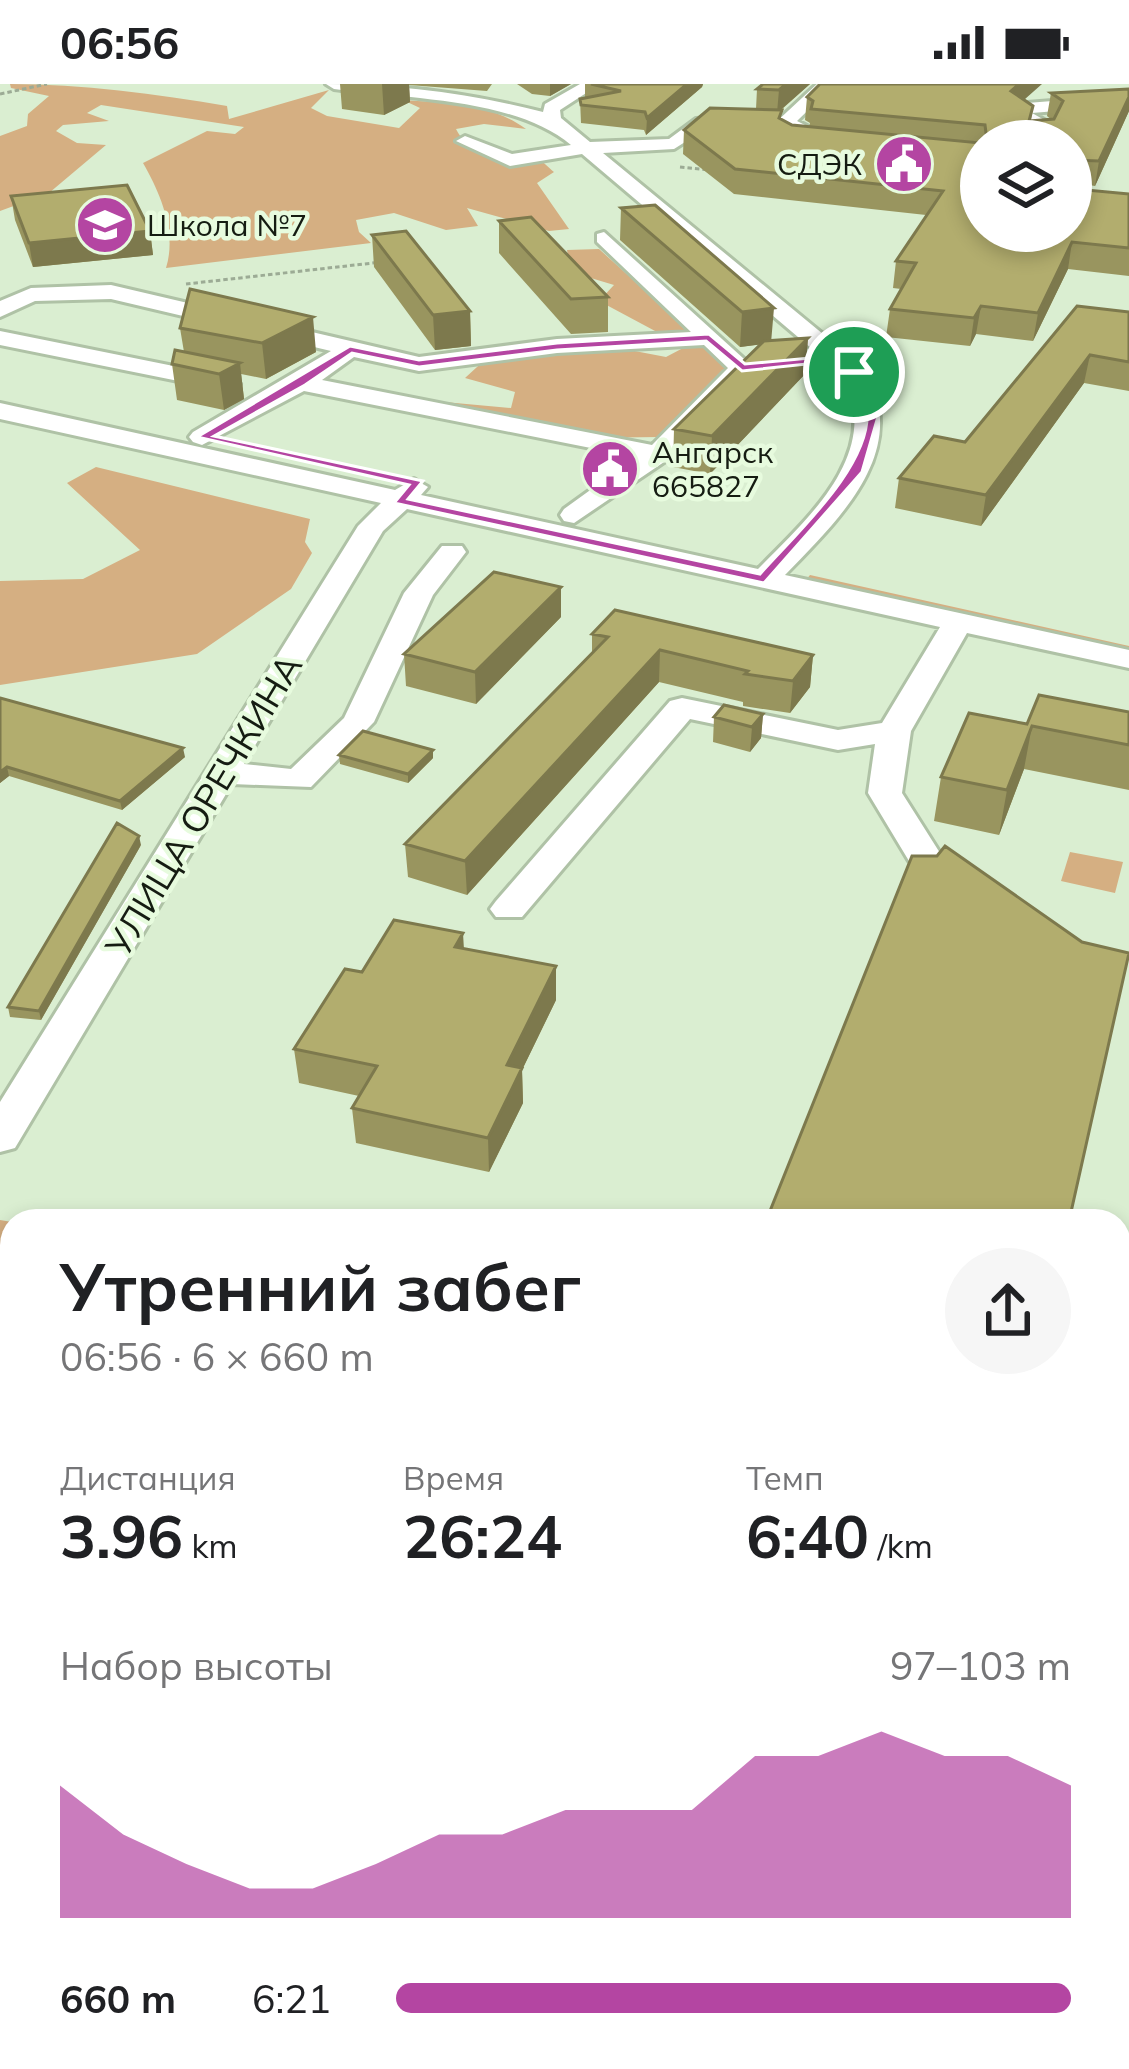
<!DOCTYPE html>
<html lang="ru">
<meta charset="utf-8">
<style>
body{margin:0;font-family:Mulish,sans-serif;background:#f6f6f6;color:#202124;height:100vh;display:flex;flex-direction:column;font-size:45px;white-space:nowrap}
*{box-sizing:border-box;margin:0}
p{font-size:39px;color:#757577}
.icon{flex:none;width:66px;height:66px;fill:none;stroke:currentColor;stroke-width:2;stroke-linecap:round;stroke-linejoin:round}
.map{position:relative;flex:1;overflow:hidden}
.details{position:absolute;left:0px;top:1125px;width:1131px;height:861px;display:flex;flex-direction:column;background:#fff;border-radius:36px 36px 0 0;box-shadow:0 6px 18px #0003}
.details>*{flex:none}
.tools{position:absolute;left:960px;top:36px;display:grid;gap:24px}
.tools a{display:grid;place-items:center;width:132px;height:132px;border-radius:50%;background:#fff;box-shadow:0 6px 18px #0003;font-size:60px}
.pin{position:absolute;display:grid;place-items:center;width:102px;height:102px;color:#fff;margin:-51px;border:6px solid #fff;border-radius:50%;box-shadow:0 3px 12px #0007}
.round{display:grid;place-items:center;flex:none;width:126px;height:126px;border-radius:63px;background:#f6f6f6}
.headline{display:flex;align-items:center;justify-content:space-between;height:204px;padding:0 60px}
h1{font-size:66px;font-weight:700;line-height:90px}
.stats{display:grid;grid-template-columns:repeat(3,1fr);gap:18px;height:204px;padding:12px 60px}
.stats div{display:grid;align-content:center}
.stats b{font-size:60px;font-weight:700}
.stats small{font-size:33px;font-weight:400}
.stats p{font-size:33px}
.chart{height:336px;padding:24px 60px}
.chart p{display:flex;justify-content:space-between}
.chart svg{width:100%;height:216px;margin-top:12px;fill:#b445a2;opacity:.7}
ul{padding:0 60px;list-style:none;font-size:39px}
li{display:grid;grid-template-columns:192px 144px 1fr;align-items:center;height:90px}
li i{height:30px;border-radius:15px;background:#b445a2}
.status{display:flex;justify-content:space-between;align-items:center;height:84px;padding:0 60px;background:#fff;direction:ltr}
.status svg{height:33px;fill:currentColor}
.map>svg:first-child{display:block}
.green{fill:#d5af82}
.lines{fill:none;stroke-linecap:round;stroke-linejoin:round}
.minor-casing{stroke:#afc2a6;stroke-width:6}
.path-far1{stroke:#9cab95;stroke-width:3;stroke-dasharray:4.5 3;stroke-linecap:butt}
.path{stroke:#9cab95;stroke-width:9;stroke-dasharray:14 9;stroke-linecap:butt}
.minor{fill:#fff;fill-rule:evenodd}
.wall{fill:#99955f;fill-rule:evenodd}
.shaded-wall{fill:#7d794d}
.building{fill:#b2ad6e;stroke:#7d794d;stroke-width:3}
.route{fill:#b445a2;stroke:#fff;stroke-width:3;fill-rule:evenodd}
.labels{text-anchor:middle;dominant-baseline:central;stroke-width:9;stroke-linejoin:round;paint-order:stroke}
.far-poi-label{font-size:30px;fill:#151c12;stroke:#e7fbde;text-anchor:start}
.street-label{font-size:36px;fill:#151c12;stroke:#e7fbde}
</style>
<div class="status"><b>06:56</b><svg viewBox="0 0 49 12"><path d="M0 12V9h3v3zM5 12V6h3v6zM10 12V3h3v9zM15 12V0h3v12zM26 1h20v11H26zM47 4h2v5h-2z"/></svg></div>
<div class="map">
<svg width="1129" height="1985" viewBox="0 0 1129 1985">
<rect width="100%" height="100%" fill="#daeed1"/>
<!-- green -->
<path class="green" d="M10 0C82 0 156 10 227 22L229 35 329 6 311 24 327 32 399 44 420 24 403 16C445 19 491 19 526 45L484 40 456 45C471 77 512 65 538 75 544 78 549 84 554 88L537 99 569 145 549 147 467 124 478 142 446 146 394 129 356 136 359 148 371 159 166 184C177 149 161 110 143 79L207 47 235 50 244 43 101 21 87 29 109 37 63 41 56 47 77 59 106 61 49 109 0 127V52L27 42 28 30 49 12 11 4Z
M599 165 702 258 745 276 660 353 579 354 390 313 511 324 515 308 465 294 489 272 598 260 666 273 685 263 599 217 614 201 571 188 567 166Z
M96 383 310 435 305 458 312 469 291 505 197 570 0 601V497L83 495 140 466 67 399Z
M810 491 1129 562V569L805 497Z
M1070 768 1123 778 1115 809 1061 797Z
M0 1136 12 1138V1878L0 1879Z
M42 1974H510L503 1985H42Z
M648 1974H899L903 1985H654Z"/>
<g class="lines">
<defs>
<path id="minor" d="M326 0C398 0 473 10 543 28L545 20 580 0H600L560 26 561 34 590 58 669 55 696 35 739 32V40L707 44 674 65 603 69 863 283C914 365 840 434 785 491L1129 566V584L967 549 911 647 902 709 940 769 935 777H909L868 709 875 660 838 666 690 635 522 833H496L490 825 496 817 670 617 682 614 838 646 882 639 940 543 407 425 383 447 244 680 291 685 344 634 404 509 442 462H462L466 468 433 511 374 638 311 703 232 700 15 1064 0 1068V1018L358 442 381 419 0 335V319L395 406 414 395 428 403 421 411 758 485C809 433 882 370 844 292L582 70 510 82 456 57 465 52 512 70 571 61C515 14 406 15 334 5Z
M817 0H835L797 37 807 42 802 52 838 61 829 66 785 60 787 46 774 40Z
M1129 11V21L1032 29 1055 42 1046 57H1028L1036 44 1012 31 1027 19Z
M604 148 754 284 667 376 574 439 564 437 560 431 564 425 636 373 304 307 202 361 193 358 189 353 193 348 331 267 111 215 35 217 0 233V217L31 204 111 201 419 273 557 255 691 248 597 158V150ZM704 261 728 284 652 361 322 296 354 273 419 287 557 269Z
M0 247 228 293 240 300 228 307 0 261Z"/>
</defs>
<!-- minor casing -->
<use href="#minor" class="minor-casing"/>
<!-- path-far1 -->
<path class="path-far1" d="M0 10 47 0
M680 83 709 86
M186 200 382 178"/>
<!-- path -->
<path class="path" d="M0 1612 12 1614
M459 1974 470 1985
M666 1974 670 1985
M838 1985 862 1974"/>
<!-- minor -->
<use href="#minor" class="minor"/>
</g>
<!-- wall -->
<path class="wall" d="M340 0H492L487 7 409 1 410 18 384 31 342 25Z
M517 0H571L550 12 532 10Z
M585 0H703L702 3 646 51 644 46 581 39 580 15H585Z
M763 0H810L781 26V35L792 41 809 43 810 39 805 36 807 13 1024 16 1033 22 1031 36H1052L1047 32 1051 9 1129 27 1095 102 1089 101 1088 106 1129 110V192L1068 185 1033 257 976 250 970 262 886 253 890 225 901 205 893 204 896 177 926 131 734 110 683 70 684 46 756 25 757 5ZM981 57H1071L981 147Z
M11 112 150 147 153 171 33 183 15 136Z
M655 121 771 257 808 254 805 290 710 390 673 383 674 345 762 260 740 263 620 156 621 124Z
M499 137 608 213V248L571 250 499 169Z
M372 151 470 227 471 262 435 266 374 183Z
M1129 228V307L1084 299 981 442 895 424 899 394 965 358Z
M180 244 316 268 266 295 241 290 244 315 224 326 177 316 172 280 184 268Z
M561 533 476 620 406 602 404 570Z
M592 550 813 571 810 603 790 629 743 622V618L659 598 467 811 408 793 405 760 592 569Z
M0 614 185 673 122 726 9 692 0 699Z
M1129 628V706L1024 685 999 751 934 737 941 693 1027 640Z
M763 630 761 654 750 668 713 658 714 633Z
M339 671 433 674 408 699 340 680Z
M141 761 41 936 10 933 8 923Z
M464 865 556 916 522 986 523 1019 489 1088 356 1059 352 1024 359 1012 299 999 294 965 362 888Z
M1129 1175V1238L1119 1236Z
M1129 1482V1560L1119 1557Z
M1129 1615V1822L1119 1818V1616Z"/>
<!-- shaded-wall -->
<path class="shaded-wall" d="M382 0H409L410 18 384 31Z
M550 0H571L550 12Z
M687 0H703L702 3 646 51 647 34Z
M786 0H810L777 29 779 6Z
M1019 0H1042L1008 30 1011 7Z
M1129 13V27L1095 102 1099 77Z
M150 147 153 171 33 183 29 159Z
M1072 158 1068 185 1033 257 1038 229Z
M981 222 976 250 970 262 974 234Z
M774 224 771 259 740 263 742 228Z
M470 227 471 262 435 266 433 231Z
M313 233 316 268 266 295 262 259Z
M808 254 805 290 710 390 712 352Z
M1090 271 1084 299 981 442 986 411Z
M240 279 244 315 224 326 219 290Z
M561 503V533L476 620 475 588Z
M660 566 659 598 467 811 465 777Z
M813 571 810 603 790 629 793 597Z
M763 630 761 654 750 668 752 643Z
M1032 642 1024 685 999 751 1007 706Z
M183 664 185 673 122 726 120 717Z
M433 666V674L408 699V690Z
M7 683 9 692 0 699V688Z
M139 752 141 761 41 936 39 927Z
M463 849 465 883 455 863Z
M556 882V916L522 986 523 1019 489 1088 488 1054 507 981Z
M13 1974H29L28 1985H13Z"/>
<!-- building -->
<path class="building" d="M591 0H687L647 34 645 28 581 21 580 15 621 7Z
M763 0H786L779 6 757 5Z
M820 0H1019L1011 7 1033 22 1029 37 1054 35 1063 17 1051 9 1129 5V13L1099 77 1072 76V94L1090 96 1086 106 1129 110V164L1072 158 1038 229 981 222 974 234 890 225 916 179 896 177 943 107 735 85 684 46 710 24 782 26 779 34 792 41 981 59V147H1071V57H987L985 41 811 25 813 17 807 13Z
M127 101 150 147 29 159 11 112Z
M655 121 774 224 742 228 621 124Z
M531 133 608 213 571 215 499 137Z
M406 147 470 227 433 231 372 151Z
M190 205 313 233 262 259 180 244Z
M1077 222 1129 228V278L1090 271 986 411 899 394 934 352 965 358Z
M808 254 712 352 674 345 764 257Z
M175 266 240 279 219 290 172 280Z
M494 488 561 503 475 588 404 570Z
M615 526 813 571 793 597 745 590 748 587 660 566 465 777 405 760 608 553 592 550Z
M1039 611 1129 628V661L1032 642 1007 706 941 693 969 629 1027 640Z
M0 614 183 664 120 717 7 683 0 688Z
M724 621 763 630 752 643 714 633Z
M363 647 433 666 408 690 339 671Z
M117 739 139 752 39 927 8 923Z
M945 762 1082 858 1129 869 1069 1137H766L912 772H937Z
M394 836 463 849 455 863 556 882 507 981 522 984 488 1054 352 1024 377 982 294 965 345 885 362 888Z
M1120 1612 1129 1615V1794L1119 1790Z
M12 1859 13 1985H0V1861Z"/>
<!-- route -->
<path class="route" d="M709 250 745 280 842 271 874 308 879 329 862 388 764 499 394 419 409 401 197 353 350 262 419 276 557 259ZM706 257 742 287 835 277C849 290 864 304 867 324 873 381 795 450 760 490L408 415 423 397 214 352 305 301 352 269 419 283 557 266Z"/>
<!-- icons -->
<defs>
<symbol id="civic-disc" viewBox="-11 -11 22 22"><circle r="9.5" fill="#b445a2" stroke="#e7fbde"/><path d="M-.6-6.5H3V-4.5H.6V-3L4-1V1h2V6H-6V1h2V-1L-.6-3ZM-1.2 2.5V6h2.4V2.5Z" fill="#fff"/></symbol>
<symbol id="school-disc" viewBox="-11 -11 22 22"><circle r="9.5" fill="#b445a2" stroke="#e7fbde"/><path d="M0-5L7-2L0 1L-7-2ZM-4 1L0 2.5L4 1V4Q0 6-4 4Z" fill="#fff"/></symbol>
</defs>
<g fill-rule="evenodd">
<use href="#civic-disc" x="871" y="47" width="66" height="66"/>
<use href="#school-disc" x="72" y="108" width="66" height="66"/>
<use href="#civic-disc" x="577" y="352" width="66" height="66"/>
</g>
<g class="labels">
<!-- far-poi labels -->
<g class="far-poi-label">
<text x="862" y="80" text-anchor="end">СДЭК</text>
<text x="147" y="141">Школа №7</text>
<text x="652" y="368">Ангарск<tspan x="652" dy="34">665827</tspan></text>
</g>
<!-- street labels -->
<g class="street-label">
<text transform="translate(203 721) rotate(-59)">УЛИЦА ОРЕЧКИНА</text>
</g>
</g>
</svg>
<div class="tools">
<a><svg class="icon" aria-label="layers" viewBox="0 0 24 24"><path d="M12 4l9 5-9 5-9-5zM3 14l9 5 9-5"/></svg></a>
</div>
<div class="pin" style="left:854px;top:288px;background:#1e9e55"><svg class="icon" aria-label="arrive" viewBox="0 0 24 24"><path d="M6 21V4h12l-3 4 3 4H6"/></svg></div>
<section class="details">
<div class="headline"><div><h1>Утренний забег</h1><p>06:56 · 6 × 660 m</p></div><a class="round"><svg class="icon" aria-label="share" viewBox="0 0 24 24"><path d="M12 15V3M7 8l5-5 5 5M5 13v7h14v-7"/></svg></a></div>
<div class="stats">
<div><p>Дистанция</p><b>3.96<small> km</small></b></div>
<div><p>Время</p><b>26:24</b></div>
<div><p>Темп</p><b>6:40<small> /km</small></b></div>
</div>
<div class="chart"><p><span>Набор высоты</span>97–103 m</p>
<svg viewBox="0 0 160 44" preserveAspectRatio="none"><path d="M0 44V17L10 27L20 33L30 38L40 38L50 33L60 27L70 27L80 22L90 22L100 22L110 11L120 11L130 6L140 11L150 11L160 17V44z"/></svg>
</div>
<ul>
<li><b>660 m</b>6:21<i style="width:100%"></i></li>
</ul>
</section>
</div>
